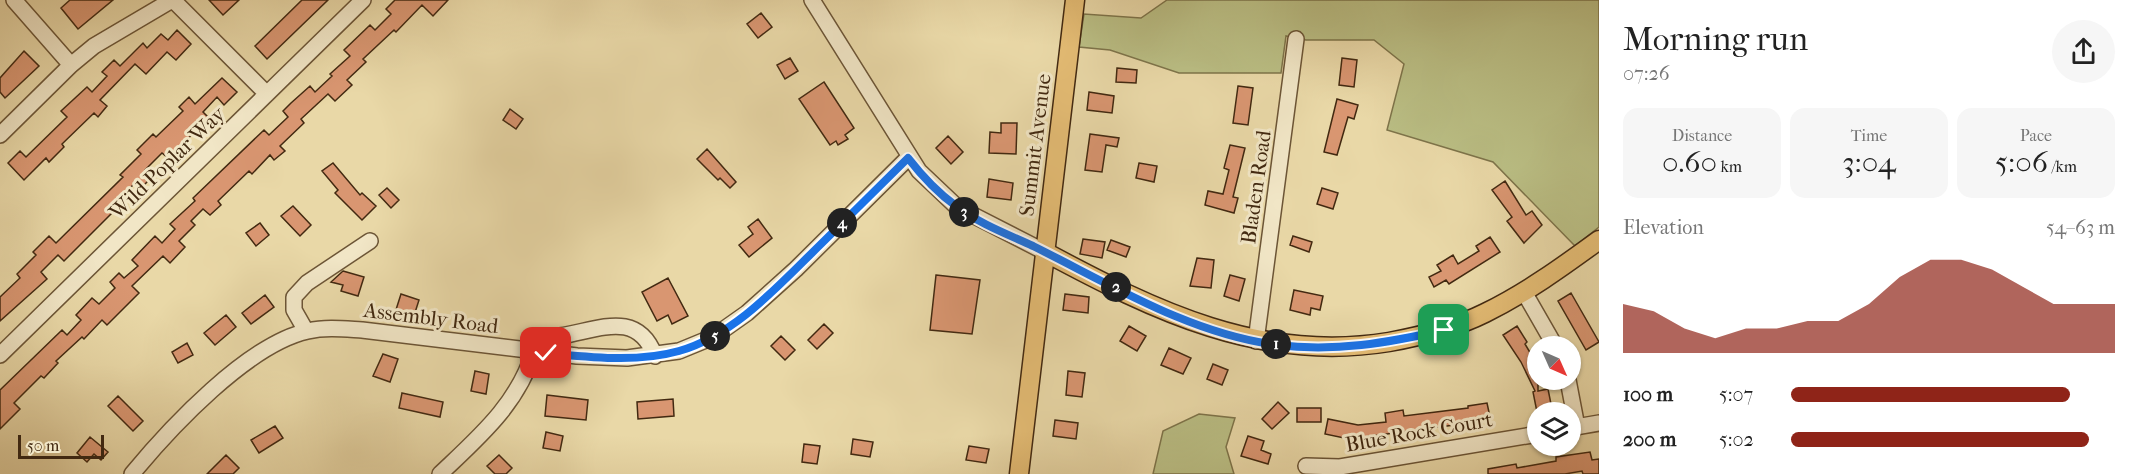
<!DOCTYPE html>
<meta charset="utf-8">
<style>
body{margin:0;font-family:"IM FELL French Canon",serif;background:#f6f6f6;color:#222;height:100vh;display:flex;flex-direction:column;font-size:22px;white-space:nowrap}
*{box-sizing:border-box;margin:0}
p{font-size:20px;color:#767676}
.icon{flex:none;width:33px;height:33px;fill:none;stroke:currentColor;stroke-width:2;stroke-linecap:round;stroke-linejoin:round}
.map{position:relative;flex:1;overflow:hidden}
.drawer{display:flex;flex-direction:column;background:#fff;width:540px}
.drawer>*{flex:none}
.needle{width:39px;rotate:135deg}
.buttons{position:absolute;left:1527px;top:336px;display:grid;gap:12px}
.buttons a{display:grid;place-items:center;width:54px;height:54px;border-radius:50%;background:#fff;box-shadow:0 2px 4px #0004;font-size:30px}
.scale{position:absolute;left:18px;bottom:15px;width:86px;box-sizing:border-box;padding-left:6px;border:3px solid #422911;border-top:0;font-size:16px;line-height:21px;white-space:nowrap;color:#422911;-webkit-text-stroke:4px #f1e6c6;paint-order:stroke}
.pin{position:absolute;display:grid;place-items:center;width:51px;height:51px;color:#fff;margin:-26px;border-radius:12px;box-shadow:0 3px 9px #0006}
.km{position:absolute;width:30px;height:30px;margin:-15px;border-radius:50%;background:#222;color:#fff;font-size:16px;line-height:30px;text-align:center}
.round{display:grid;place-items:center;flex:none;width:63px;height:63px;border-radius:32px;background:#f6f6f6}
.summary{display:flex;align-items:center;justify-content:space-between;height:102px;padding:0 24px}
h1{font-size:33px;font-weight:600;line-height:45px}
.stats{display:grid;grid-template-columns:repeat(3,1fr);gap:9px;height:102px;padding:6px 24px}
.stats div{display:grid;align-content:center;border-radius:15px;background:#f6f6f6;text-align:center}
.stats b{font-size:30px;font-weight:600}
.stats small{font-size:16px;font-weight:400}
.stats p{font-size:16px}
.chart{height:168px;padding:12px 24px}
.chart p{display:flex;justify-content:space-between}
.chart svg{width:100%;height:108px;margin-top:6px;fill:#8f2418;opacity:.7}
ul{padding:0 24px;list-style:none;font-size:20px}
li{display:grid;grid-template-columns:96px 72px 1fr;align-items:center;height:45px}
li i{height:15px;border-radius:8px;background:#8f2418}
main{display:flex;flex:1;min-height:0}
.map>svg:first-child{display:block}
.green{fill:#babe84;stroke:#7e744a;stroke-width:1.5}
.building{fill:#d99671;stroke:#422911;stroke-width:1.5}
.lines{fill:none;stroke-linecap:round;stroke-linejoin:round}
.minor-casing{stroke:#6c5536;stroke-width:18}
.major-casing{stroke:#422911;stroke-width:21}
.minor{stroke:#f1e6c6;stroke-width:15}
.major{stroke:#e4bc74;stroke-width:18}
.route-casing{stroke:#fff;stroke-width:12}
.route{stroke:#1a73e8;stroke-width:8}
.labels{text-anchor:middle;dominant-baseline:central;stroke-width:6;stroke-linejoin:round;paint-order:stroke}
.street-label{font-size:21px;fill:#422911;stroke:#f1e6c6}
</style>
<main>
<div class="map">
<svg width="1599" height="474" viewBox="0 0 1599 474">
<rect width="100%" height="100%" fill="#e9d8a7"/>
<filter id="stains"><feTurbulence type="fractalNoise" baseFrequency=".00333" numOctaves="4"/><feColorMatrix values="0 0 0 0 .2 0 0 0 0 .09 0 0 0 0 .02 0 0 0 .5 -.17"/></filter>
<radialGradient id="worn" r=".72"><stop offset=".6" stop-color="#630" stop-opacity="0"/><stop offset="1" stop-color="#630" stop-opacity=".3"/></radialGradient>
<!-- green -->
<path class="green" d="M1167 0H1599V227L1575 246 1493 162 1387 130 1404 64 1374 40H1306L1286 36 1281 73H1179L1110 50 1079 47 1084 14 1141 18Z
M1199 414 1235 418 1226 447 1234 474H1153L1163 431Z"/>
<!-- building -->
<path class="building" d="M70 0H113L78 29 61 8Z
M209 0H239L223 15Z
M302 0H328L267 59 255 46Z
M395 0H448L433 16 422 5 396 32 394 30 363 59 366 62 347 80 352 85 335 101 328 94 301 119 304 123 280 146 285 151 274 160 270 155 252 174 249 171 218 201 221 205 210 215 203 209 191 221 195 225 179 241 185 247 170 263 163 256 132 286 139 293 107 325 102 320 84 339 82 337 56 361 58 363 44 378 41 376 14 403 20 409 0 429V390L62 330 67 335 81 320 76 315 92 298 99 304 115 288 110 282 119 273 124 278 138 266 132 260 155 236 162 243 175 229 170 224 195 201 193 198 264 130 269 135 288 117 283 111 291 103 310 86 315 92 332 76 330 74 350 56 344 50 370 25 375 30 391 14 386 9Z
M761 13 772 27 758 38 747 24Z
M177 30 191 44 176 60 167 52 146 74 135 64 100 100 107 106 98 117 94 113 62 144 64 147 49 162 46 158 24 180 8 163 20 151 26 157 67 117 61 111 87 87 92 92 107 76 102 72 114 60 120 66 143 43 147 48 161 34 168 40Z
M24 51 39 66 5 98 0 92V78Z
M790 58 798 71 785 79 777 65Z
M1342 58 1357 60 1354 87 1339 85Z
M1117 68 1137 70 1136 83 1116 82Z
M222 78 237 92 224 105 217 97 203 112 209 118 168 158 162 153 145 170 152 177 144 185 138 180 125 193 128 197 64 261 58 255 41 272 47 279 0 321V297L20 278 17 274 36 255 33 252 49 236 56 243 123 177 120 175 141 154 137 150 153 134 156 137 183 111 179 107 189 97 195 104Z
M824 82 854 128 845 135 848 139 838 145 836 141 830 145 799 99Z
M1238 86 1253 88 1248 125 1233 123Z
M1089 92 1114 96 1112 113 1087 110Z
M1337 99 1358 105 1354 119 1348 117 1337 155 1324 152Z
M510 109 523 119 516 129 503 120Z
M1001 123H1017L1016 154 989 153 990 132 1001 133Z
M1090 134 1119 138 1117 147 1106 145 1102 172 1085 170Z
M948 136 963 152 951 164 936 148Z
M1230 145 1245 148 1233 197 1238 198 1234 213 1205 205 1208 191 1223 194 1229 170 1224 168Z
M707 149 736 182 730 188 720 178 718 180 697 159Z
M333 163 360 195 362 193 376 206 362 220 335 193 338 190 322 171Z
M1139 163 1157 166 1154 182 1136 178Z
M989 179 1013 183 1011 200 987 197Z
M1505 181 1526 215 1532 211 1542 225 1524 243 1507 221 1512 217 1492 190Z
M387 188 399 200 391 208 379 195Z
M1322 188 1338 193 1333 209 1317 204Z
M293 206 311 225 300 236 281 216Z
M758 219 772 238 749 257 739 245 753 234 748 227Z
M260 223 269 235 256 246 246 233Z
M1293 236 1312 242 1309 252 1290 245Z
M1490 237 1500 252 1449 284 1446 280 1434 287 1429 277 1441 271 1437 265 1453 255 1458 264 1479 251 1476 246Z
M1083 239 1105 242 1102 258 1080 254Z
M1111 240 1130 247 1126 257 1107 250Z
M1197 258 1214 260 1211 288 1190 286Z
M343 271 364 277 358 296 341 291 343 285 331 282Z
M936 275 980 280 972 334 930 330Z
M1230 275 1245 279 1239 301 1224 296Z
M668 278 688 316 672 324 668 315 657 321 642 292Z
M1294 290 1323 296 1320 310 1311 308 1310 315 1290 310Z
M1571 293 1599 342 1586 350 1558 301Z
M401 294 419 300 412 322 394 316Z
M1065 294 1089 297 1088 313 1063 310Z
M265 295 274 307 251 324 242 313Z
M226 315 236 327 215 345 204 333Z
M824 324 833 333 817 349 808 340Z
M1129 326 1146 336 1137 351 1120 341Z
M1517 326 1527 342 1525 344 1538 366V391L1548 389 1552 409 1537 412 1533 392 1535 391 1521 362 1503 335Z
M781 336 795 350 785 360 771 346Z
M187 343 193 355 178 363 172 352Z
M1169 348 1191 358 1183 374 1161 365Z
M383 354 398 359 390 382 373 376Z
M1213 364 1228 370 1222 385 1207 379Z
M475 371 489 374 486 394 471 391Z
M1068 371 1085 373 1082 397 1066 395Z
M402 393 443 402 440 417 399 408Z
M547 395 588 400 586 420 545 416Z
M118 396 143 421 133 431 108 406Z
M673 399 674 416 638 419 637 402Z
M1278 402 1289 413 1272 429 1262 419Z
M1487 403 1490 417 1462 424 1349 439 1325 434 1328 419 1358 425 1386 422 1385 413 1403 410 1404 416 1468 408V406Z
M1297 408H1321V422H1297Z
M1055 420 1078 423 1076 439 1053 436Z
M275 426 283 438 259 453 251 440Z
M546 432 563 436 560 451 543 448Z
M1248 436 1264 441 1261 450 1271 454 1268 464 1241 456Z
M90 437 108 452 101 460 94 454 87 462 77 453Z
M853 439 873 442 870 457 851 454Z
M804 444 820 446 817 464 802 462Z
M969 446 989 449 986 463 966 460Z
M1590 452 1592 460 1599 459V474H1583L1582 471 1565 474H1488V469L1516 464 1517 468 1556 461V457Z
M226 455 239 468 233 474H207Z
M499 455 512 468 506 474H495L487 466Z"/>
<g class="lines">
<defs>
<path id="minor" d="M14 0 71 65
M173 0 267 94
M812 0 919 171 957 207 1045 252
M0 135 71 65 94 46 172 0
M1524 292 1555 346
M306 331 294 310V297L307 283 370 241
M1256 341 1296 39
M546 353 554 339 560 336C599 330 637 309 655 356
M0 355 363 0
M1568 380 1577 427
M1570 428 1599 423
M1306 466 1340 467 1538 434
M132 474C170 428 248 344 308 331 326 327 344 329 362 330L577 356 627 358 679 351 713 337 747 313 796 269 908 158
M440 474C479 437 518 404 534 351"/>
<path id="major" d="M1045 252C1155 311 1261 363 1389 342 1422 336 1455 328 1485 313 1526 293 1562 267 1599 240
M1019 474 1075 0"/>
</defs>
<!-- minor casing -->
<use href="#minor" class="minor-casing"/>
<!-- major casing -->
<use href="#major" class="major-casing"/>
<!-- minor -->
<use href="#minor" class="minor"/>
<!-- major -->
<use href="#major" class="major"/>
</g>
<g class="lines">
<defs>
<path id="route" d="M546 353C590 357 636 363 679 351 735 335 779 285 820 245 849 216 879 187 908 158 922 176 938 193 956 206 980 224 1007 234 1033 246 1110 284 1190 334 1277 345 1335 352 1388 343 1444 330"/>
</defs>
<!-- route casing -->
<use href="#route" class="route-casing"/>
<!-- route -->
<use href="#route" class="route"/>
</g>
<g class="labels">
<!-- street labels -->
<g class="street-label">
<text transform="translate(1035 145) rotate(-83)">Summit Avenue</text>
<text transform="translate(167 163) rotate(-44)">Wild Poplar Way</text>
<text transform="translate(1256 187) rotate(-82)">Bladen Road</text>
<text transform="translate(431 318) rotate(7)">Assembly Road</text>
<text transform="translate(1419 432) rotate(-10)">Blue Rock Court</text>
</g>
</g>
<rect width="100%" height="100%" filter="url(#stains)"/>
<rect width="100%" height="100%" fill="url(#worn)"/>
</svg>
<div class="buttons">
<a><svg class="needle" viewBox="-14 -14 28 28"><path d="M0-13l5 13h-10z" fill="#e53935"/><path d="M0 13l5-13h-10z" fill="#767676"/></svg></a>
<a><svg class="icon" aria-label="layers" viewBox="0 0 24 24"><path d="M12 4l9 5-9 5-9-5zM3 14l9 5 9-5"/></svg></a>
</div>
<div class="scale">50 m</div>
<div class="pin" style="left:1444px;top:330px;background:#1e9e55"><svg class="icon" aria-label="arrive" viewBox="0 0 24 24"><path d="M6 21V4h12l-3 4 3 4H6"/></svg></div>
<div class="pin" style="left:546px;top:353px;background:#d93025"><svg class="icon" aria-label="check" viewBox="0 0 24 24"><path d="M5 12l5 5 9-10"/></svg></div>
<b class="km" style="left:1276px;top:344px">1</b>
<b class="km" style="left:1116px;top:287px">2</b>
<b class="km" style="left:964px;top:212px">3</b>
<b class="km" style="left:842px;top:223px">4</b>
<b class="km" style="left:715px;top:336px">5</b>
</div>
<section class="drawer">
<div class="summary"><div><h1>Morning run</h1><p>07:26</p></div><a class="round"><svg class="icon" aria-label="share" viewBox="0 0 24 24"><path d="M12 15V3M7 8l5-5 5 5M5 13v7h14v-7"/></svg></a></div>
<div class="stats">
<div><p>Distance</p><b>0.60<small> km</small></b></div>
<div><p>Time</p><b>3:04</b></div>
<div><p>Pace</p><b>5:06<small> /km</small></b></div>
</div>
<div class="chart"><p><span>Elevation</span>54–63 m</p>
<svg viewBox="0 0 160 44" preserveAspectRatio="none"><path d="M0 44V24L10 27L20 34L30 38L40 34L50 34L60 31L70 31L80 24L90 13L100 6L110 6L120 10L130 17L140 24L150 24L160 24V44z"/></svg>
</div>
<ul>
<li><b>100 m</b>5:07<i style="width:86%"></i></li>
<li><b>200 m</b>5:02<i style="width:92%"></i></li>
</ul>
</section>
</main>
